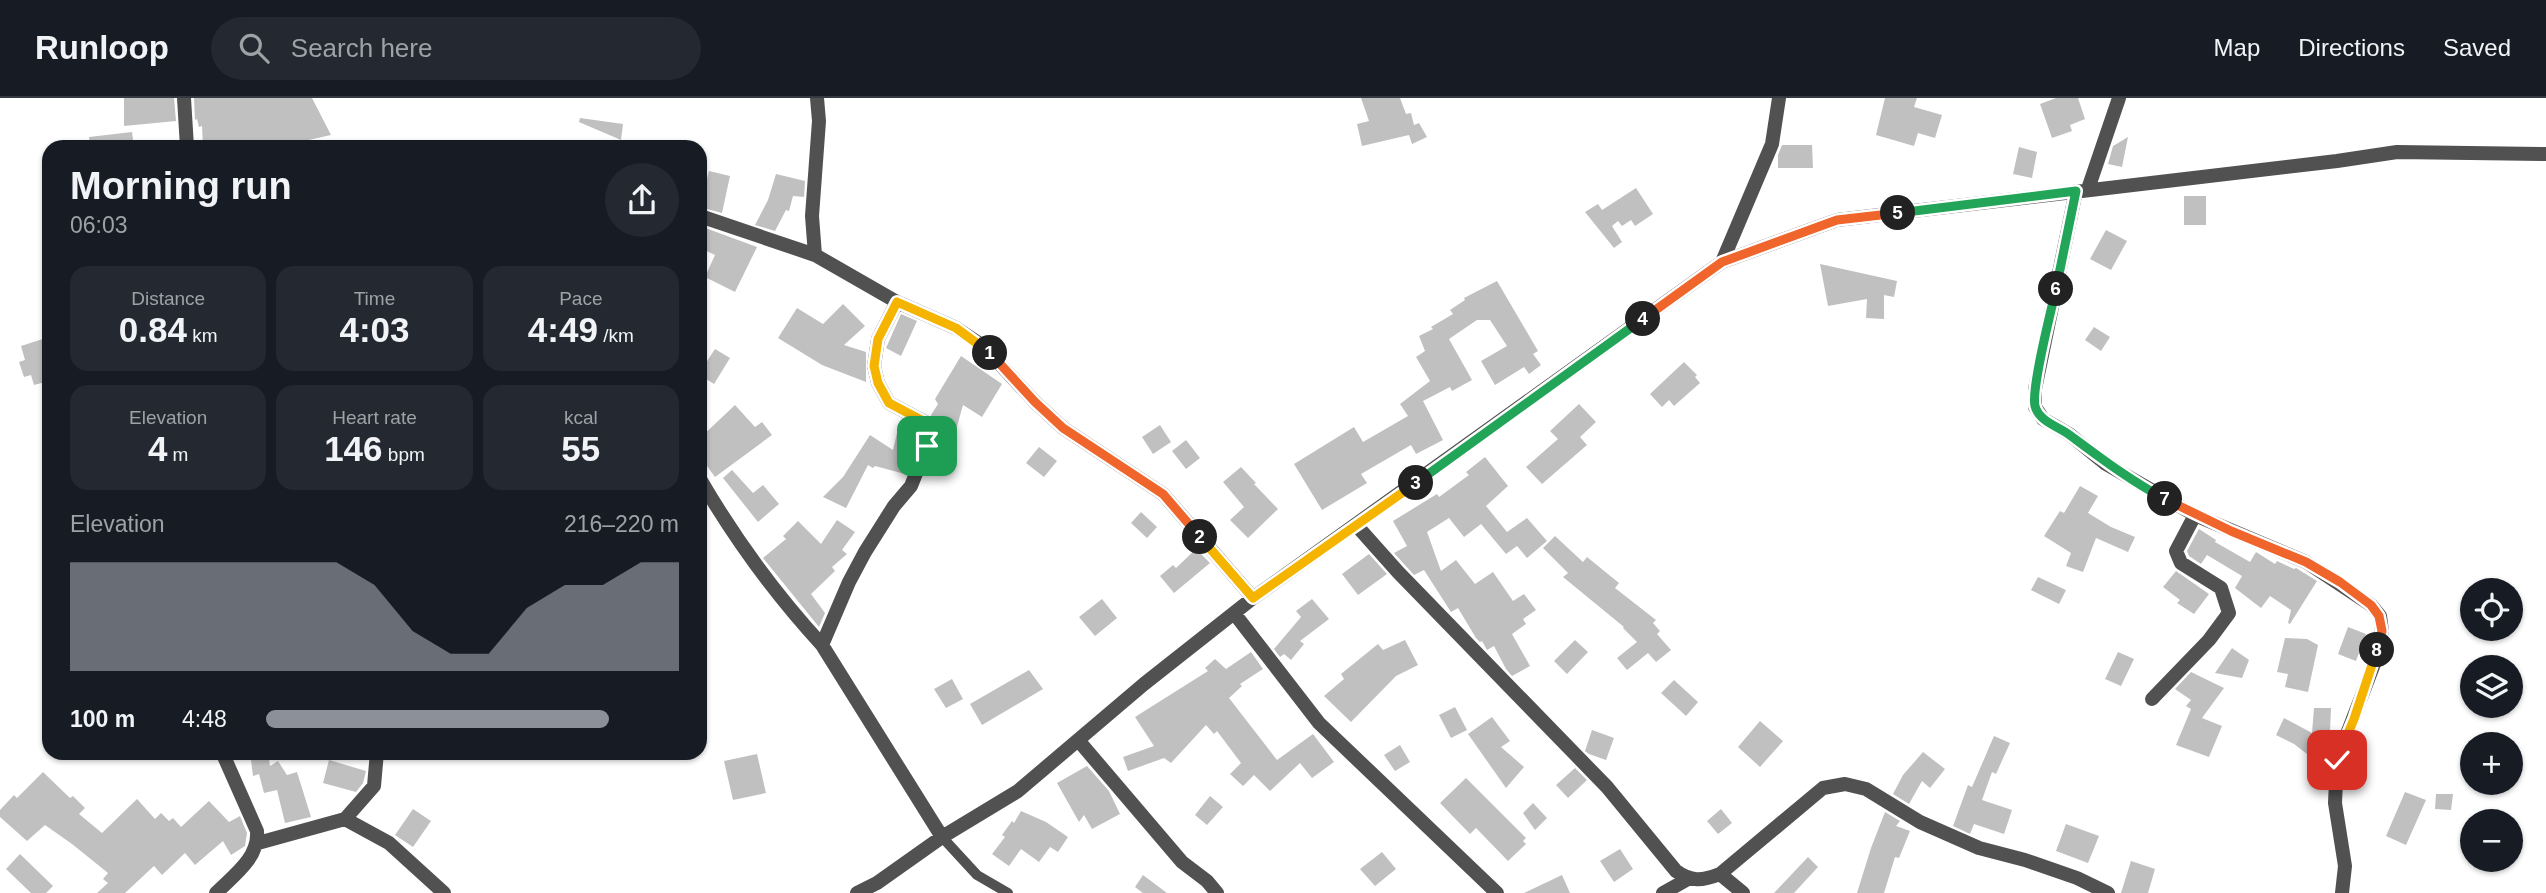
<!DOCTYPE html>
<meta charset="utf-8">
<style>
body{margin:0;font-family:Helvetica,sans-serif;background:#242831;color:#f1f3f6;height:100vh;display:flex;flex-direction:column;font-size:26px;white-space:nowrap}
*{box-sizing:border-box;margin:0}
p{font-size:23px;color:#9ea1a6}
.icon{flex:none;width:38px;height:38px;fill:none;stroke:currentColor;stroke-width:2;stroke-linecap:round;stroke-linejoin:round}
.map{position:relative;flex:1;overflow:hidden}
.sheet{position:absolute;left:42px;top:42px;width:665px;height:620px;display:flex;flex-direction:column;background:#171b24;border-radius:21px;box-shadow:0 2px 5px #0004}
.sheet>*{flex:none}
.buttons{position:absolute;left:2460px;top:480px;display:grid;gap:14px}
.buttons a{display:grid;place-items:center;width:63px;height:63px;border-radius:50%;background:#171b24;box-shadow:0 2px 5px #0004;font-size:35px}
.pin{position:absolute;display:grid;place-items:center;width:60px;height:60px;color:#fff;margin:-30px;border-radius:14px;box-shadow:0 4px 10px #0006}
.km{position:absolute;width:35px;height:35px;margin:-18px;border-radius:50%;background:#222;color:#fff;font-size:19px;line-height:35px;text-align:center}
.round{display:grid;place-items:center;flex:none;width:74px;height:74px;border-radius:37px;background:#242831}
.summary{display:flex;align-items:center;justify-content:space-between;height:119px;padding:0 28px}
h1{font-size:38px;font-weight:800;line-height:52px}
.metrics{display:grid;grid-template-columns:repeat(3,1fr);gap:10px;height:119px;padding:7px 28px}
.metrics div{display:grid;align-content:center;border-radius:18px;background:#242831;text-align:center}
.metrics b{font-size:35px;font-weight:800}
.metrics small{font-size:19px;font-weight:400}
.metrics p{font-size:19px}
.chart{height:196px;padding:14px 28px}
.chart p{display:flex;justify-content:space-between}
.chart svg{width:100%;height:126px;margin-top:7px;fill:#8c9099;opacity:.7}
ul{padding:0 28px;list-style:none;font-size:23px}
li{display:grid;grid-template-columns:112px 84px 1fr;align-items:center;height:52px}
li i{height:18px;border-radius:9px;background:#8c9099}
header{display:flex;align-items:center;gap:42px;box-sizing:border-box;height:98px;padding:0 35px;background:#171b24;border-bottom:2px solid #363941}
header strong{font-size:33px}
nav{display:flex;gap:38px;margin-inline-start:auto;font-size:24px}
.search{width:490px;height:63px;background:#242831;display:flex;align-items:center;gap:18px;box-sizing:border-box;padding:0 24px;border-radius:38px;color:#9ea1a6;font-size:26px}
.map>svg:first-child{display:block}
.building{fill:#c0c0c0}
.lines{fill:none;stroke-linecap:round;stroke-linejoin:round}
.lane{stroke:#515151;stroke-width:10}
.street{stroke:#515151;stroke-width:14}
.split-1-casing{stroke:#fff;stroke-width:14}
.split-2-casing{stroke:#fff;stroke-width:14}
.split-3-casing{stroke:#fff;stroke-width:14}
.split-4-casing{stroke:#fff;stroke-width:14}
.split-5-casing{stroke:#fff;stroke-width:14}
.split-6-casing{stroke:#fff;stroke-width:14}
.split-7-casing{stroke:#fff;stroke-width:14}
.split-8-casing{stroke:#fff;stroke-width:14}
.split-9-casing{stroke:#fff;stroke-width:14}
.split-1{stroke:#f5b400;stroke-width:9}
.split-2{stroke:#f0652b;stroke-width:9}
.split-3{stroke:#f5b400;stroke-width:9}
.split-4{stroke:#22a559;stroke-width:9}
.split-5{stroke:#f0652b;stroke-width:9}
.split-6{stroke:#22a559;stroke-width:9}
.split-7{stroke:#22a559;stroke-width:9}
.split-8{stroke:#f0652b;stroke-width:9}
.split-9{stroke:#f5b400;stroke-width:9}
</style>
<header>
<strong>Runloop</strong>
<div class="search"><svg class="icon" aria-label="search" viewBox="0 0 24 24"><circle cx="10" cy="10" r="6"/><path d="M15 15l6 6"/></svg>Search here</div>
<nav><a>Map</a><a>Directions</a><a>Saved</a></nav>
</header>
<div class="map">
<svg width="2546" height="795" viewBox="0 0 2546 795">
<rect width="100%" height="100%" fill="#fff"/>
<!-- building -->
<path class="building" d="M124 0H174L176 23 124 28Z
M194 0H312L331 37 286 47V49H203L202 28 199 29 197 21 195 22Z
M1361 0H1400L1406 16 1411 15 1414 27 1419 25 1427 39 1412 46 1409 37 1362 48 1357 26 1369 23Z
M1885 0H1917L1914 9 1942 17 1935 40 1918 35 1914 48 1876 37Z
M2056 0H2078L2085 21 2070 27 2072 33 2052 40 2040 6Z
M580 20 623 26 621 42 579 24Z
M132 34 134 49H90L89 39Z
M2128 39 2122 69 2108 66 2113 48Z
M1782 47H1812L1813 70H1778V57Z
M2019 49 2037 54 2032 80 2013 76Z
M709 73 730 78 722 115 700 109Z
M776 76 805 83 804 99 793 98 789 113 786 112 775 133 755 127 768 102Z
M1636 90 1653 116 1635 128 1631 122 1622 128 1618 123 1612 128 1622 144 1614 150 1585 114 1598 106 1602 112Z
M2184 98H2206V127H2184Z
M700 128 757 149 735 194 705 179 715 157 700 150Z
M2106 132 2127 143 2111 172 2090 161Z
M1820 166 1897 183 1894 199 1884 197V221L1866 220 1867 201 1828 208Z
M1497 183 1538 253 1533 256 1541 267 1529 276 1524 269 1495 287 1481 263 1507 248 1490 222H1477L1449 241 1472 282 1452 293 1450 289 1423 303 1443 342 1416 356 1411 347 1361 376 1367 385 1322 412 1294 366 1354 329 1363 344 1408 318 1400 306 1430 283 1416 259 1425 253 1419 238 1433 231 1431 229 1453 216 1450 212 1465 202 1464 200Z
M843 206 865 228 844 247 866 254V284L822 267 778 240 797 210 823 226Z
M901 216 917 223 901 258 886 250Z
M2094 229 2110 239 2101 253 2085 242Z
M49 239V283L34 287 31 277 24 279 19 264 25 262 21 248Z
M715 251 730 260 714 286 700 277V274Z
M961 258 1002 286 982 319 963 307 954 339 935 334 931 317 938 306 935 301Z
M1684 264 1697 277 1695 279 1700 285 1674 308 1669 302 1662 309 1650 296Z
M1579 306 1596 324 1580 339 1587 347 1542 386 1526 369 1558 341 1550 333Z
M735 307 755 329 762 324 772 337 715 379 700 358V340Z
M900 323 916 330 917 346 905 376 875 368 873 370 868 367 846 410 823 399 843 379 870 337 893 352Z
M1160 327 1171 344 1153 356 1142 339Z
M1186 342 1200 360 1186 371 1172 353Z
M1039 349 1057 363 1044 379 1026 365Z
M1485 359 1508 388 1486 408 1507 434 1527 420 1547 443 1527 460 1517 448 1506 456 1481 426 1464 439 1449 420 1427 434 1441 473 1456 462 1475 486 1493 474 1513 503 1524 496 1536 512 1523 521 1526 526 1512 536 1530 568 1512 578 1506 571 1494 548 1487 552 1482 543 1480 544 1476 540 1458 510 1451 514 1424 472 1414 477 1394 455 1407 448 1393 423 1437 396 1439 399 1469 377 1466 374Z
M1241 369 1256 385 1254 386 1278 411 1248 440 1230 422 1244 409 1223 384Z
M732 372 753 395 763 387 779 406 758 424 723 380Z
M2080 388 2098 398 2088 415 2111 429 2135 439 2128 454 2096 440 2083 474 2066 468 2071 455 2044 438 2060 413 2064 415Z
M1141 414 1157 429 1147 440 1131 425Z
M837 422 855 434 842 452 847 456 832 469 835 473 811 496 825 515 819 529 763 460 786 441 783 438 798 423 821 446Z
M2199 431 2216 442 2215 444 2250 464 2256 454 2275 466 2277 463 2294 471 2296 470 2317 483 2290 526 2288 525 2291 512 2270 498 2261 510 2235 490 2242 478 2207 457 2201 466 2189 458 2187 453Z
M1555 438 1583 464 1587 459 1619 485 1615 490 1656 522 1653 525 1660 533 1657 536 1671 552 1656 564 1648 555 1627 572 1617 560 1637 544 1623 530 1624 529 1563 479 1568 475 1543 450Z
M1196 451 1210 465 1174 495 1160 478 1173 467 1176 470Z
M1369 456 1387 476 1358 497 1342 476Z
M2176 473 2209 496 2194 516 2177 505 2180 502 2163 489Z
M2038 479 2066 492 2059 506 2031 492Z
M1102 501 1117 520 1095 538 1079 519Z
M1312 501 1329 521 1300 543 1304 546 1291 562 1284 556 1280 559 1274 551 1301 519 1296 513Z
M2348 529 2366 536 2356 563 2338 556Z
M2285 540 2307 541 2318 547 2308 594 2285 589 2288 576 2277 574Z
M1405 542 1418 567 1396 578 1351 624 1324 598 1344 581 1341 576 1378 546 1383 552Z
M1575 542 1588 554 1567 576 1554 563Z
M2232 550 2249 562 2242 580 2215 575Z
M1251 554 1263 571 1240 586 1242 588 1229 600 1277 662 1313 636 1334 664 1312 680 1300 665 1270 693 1254 677 1243 688 1230 676 1241 665 1217 633 1214 636 1206 627 1171 665 1164 660 1128 673 1123 659 1154 648 1135 619 1208 573 1205 570 1215 561 1226 571Z
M2118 554 2134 561 2121 588 2105 581Z
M1029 572 1043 591 982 627 970 606Z
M2191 574 2224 590 2202 620 2222 628 2209 659 2176 647 2191 611 2186 608 2191 602 2175 591Z
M952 581 963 601 946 610 934 591Z
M1674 582 1698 604 1686 618 1661 595Z
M1455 609 1467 632 1451 640 1439 617Z
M2314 610H2331L2330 634 2336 637 2330 652 2320 666 2294 646 2276 637 2284 620 2312 635Z
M1492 619 1510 643 1501 649 1524 669 1506 690 1468 636Z
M1760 623 1783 643 1760 669 1738 649Z
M1592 632 1614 640 1606 662 1589 656 1585 653Z
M1994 638 2010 645 1996 676 1992 674 1982 702 2012 712 2004 736 1974 726 1970 736 1953 728 1968 687 1972 689Z
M1400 647 1410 664 1395 673 1384 657Z
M250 654H268L270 668 278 663 287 677 297 674 311 719 285 725 277 692 264 695 259 676 253 678Z
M1923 654 1945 671 1930 690 1922 683 1909 706 1893 696 1903 677Z
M757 656 766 695 733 702 724 663Z
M329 662 366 673 363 685 356 694 323 685Z
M1087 668 1109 693 1120 716 1092 731 1084 717 1079 724 1057 685Z
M1575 670 1587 682 1568 700 1556 687Z
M43 674 70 700 73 698 85 710 79 716 102 735 137 701 155 721 161 715 169 723 173 720 181 729 209 703 229 724 240 718 247 735 245 748 231 757 223 743 195 767 185 755 162 777 154 768 125 795H97L108 785 103 781 108 775 72 746 45 727 27 743 0 719V712L14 697 17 700Z
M1466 680 1526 740 1523 743 1526 746 1508 763 1476 730 1470 736 1440 705Z
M2405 694 2426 702 2406 747 2386 738Z
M2436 696H2453L2451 712 2435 711Z
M1210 698 1223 709 1207 727 1195 717Z
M1533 705 1547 720 1535 732 1523 715Z
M413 711 431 723 413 749 395 737Z
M1721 711 1732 725 1718 736 1707 723Z
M1021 713 1046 724 1068 739 1058 754 1050 749 1039 764 1021 751 1009 768 992 756 1005 739 1002 737 1012 723 1014 725Z
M1885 714 1900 723 1896 728 1910 733 1899 760 1895 759 1884 795H1857L1871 750Z
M2066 726 2099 738 2088 765 2056 753Z
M1620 751 1633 771 1614 784 1600 763Z
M1382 754 1396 771 1375 788 1360 771Z
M20 756 53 788 46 795H31L6 771Z
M1808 759 1818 769 1794 795H1774Z
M2131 763 2155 771 2148 795H2121Z
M1143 777 1167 795H1143L1135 789Z
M1562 777 1570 795H1524Z"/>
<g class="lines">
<!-- lane -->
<path class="lane" d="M942 739 977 777 1008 795"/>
<!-- street -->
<path class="street" d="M184 0 187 49
M817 0 819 23 812 118 815 157 897 204 956 230 983 248 1035 304 1063 330 1163 396 1253 500
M2088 91 2119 0
M2076 93 2035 291V309L2043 321 2069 336 2106 366 2195 417 2306 464 2371 507 2380 518 2382 533 2374 566 2337 662 2335 705 2345 768 2342 795
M700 118 815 157
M1722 164 1772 46 1779 0
M897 204 878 241 874 268 878 285 889 305 925 324 927 348 911 388 894 408 865 454 849 484 822 547 942 739
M700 381C735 441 775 496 822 547
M1357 428 1398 474 1607 689 1676 773C1691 784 1702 783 1720 776L1823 690 1845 686 1866 691 1920 724 1979 750 2025 762 2077 780 2108 795
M1234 515 1319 625 1497 795
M2152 601 2209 542 2229 515 2221 490 2181 465 2176 453 2195 417
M1078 642 1182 764 1207 783 1217 795
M345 721 389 745 444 795
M258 745 345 721 374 688 377 654
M1720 776 1743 795
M216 795C234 777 259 760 257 733L222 654
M857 795 877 785 942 739 1018 693 1144 586 1253 500 1722 164 1837 122 2337 63 2397 54 2546 56
M1663 795 1688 781"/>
</g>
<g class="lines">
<defs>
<path id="split-1" d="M927 348 925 324 889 305 878 285 874 268 878 241 897 204 956 230 990 255"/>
<path id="split-2" d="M990 255 1035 304 1063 330 1163 396 1200 439"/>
<path id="split-3" d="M1200 439 1253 500 1416 385"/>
<path id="split-4" d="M1416 385 1643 221"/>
<path id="split-5" d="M1643 221 1722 164 1837 122 1898 115"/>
<path id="split-6" d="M1898 115 2076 93 2056 191"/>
<path id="split-7" d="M2056 191C2051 213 2031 291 2035 308 2039 324 2060 329 2071 338 2102 361 2131 383 2165 401"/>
<path id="split-8" d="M2165 401 2231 433 2306 464 2340 484 2371 507 2379 518 2382 533 2377 552"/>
<path id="split-9" d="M2337 662 2354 621 2377 552"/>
</defs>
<!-- split-1 casing -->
<use href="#split-1" class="split-1-casing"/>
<!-- split-2 casing -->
<use href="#split-2" class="split-2-casing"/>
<!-- split-3 casing -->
<use href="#split-3" class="split-3-casing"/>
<!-- split-4 casing -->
<use href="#split-4" class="split-4-casing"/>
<!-- split-5 casing -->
<use href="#split-5" class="split-5-casing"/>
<!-- split-6 casing -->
<use href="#split-6" class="split-6-casing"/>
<!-- split-7 casing -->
<use href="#split-7" class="split-7-casing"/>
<!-- split-8 casing -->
<use href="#split-8" class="split-8-casing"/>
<!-- split-9 casing -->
<use href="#split-9" class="split-9-casing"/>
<!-- split-1 -->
<use href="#split-1" class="split-1"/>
<!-- split-2 -->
<use href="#split-2" class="split-2"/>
<!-- split-3 -->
<use href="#split-3" class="split-3"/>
<!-- split-4 -->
<use href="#split-4" class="split-4"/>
<!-- split-5 -->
<use href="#split-5" class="split-5"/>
<!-- split-6 -->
<use href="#split-6" class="split-6"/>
<!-- split-7 -->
<use href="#split-7" class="split-7"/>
<!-- split-8 -->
<use href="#split-8" class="split-8"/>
<!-- split-9 -->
<use href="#split-9" class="split-9"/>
</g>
</svg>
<div class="buttons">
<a><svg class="icon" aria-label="locate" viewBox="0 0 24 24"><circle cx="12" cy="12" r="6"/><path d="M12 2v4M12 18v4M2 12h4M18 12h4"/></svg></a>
<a><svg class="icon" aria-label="layers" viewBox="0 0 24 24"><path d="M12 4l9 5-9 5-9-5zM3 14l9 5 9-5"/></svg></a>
<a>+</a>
<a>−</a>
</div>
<div class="pin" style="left:927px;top:348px;background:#1e9e55"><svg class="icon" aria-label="arrive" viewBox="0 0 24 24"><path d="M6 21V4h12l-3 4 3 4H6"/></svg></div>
<div class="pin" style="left:2337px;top:662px;background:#d93025"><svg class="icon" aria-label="check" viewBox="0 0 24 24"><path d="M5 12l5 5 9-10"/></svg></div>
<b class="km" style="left:990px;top:255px">1</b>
<b class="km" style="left:1200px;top:439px">2</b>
<b class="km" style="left:1416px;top:385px">3</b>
<b class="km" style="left:1643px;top:221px">4</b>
<b class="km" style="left:1898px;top:115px">5</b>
<b class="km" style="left:2056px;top:191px">6</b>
<b class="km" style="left:2165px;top:401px">7</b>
<b class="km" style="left:2377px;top:552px">8</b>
<section class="sheet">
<div class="summary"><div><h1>Morning run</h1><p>06:03</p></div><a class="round"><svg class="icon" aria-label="share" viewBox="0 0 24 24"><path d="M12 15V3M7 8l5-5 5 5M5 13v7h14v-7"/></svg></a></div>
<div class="metrics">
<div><p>Distance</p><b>0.84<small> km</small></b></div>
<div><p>Time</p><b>4:03</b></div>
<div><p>Pace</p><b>4:49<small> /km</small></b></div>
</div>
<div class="metrics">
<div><p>Elevation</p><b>4<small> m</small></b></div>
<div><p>Heart rate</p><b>146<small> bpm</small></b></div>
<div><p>kcal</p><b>55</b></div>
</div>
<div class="chart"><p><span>Elevation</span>216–220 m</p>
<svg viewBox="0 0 160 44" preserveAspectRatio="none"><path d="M0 44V6L10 6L20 6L30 6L40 6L50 6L60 6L70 6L80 14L90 30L100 38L110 38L120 22L130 14L140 14L150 6L160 6V44z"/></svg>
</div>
<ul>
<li><b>100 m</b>4:48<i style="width:83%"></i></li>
</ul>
</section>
</div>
